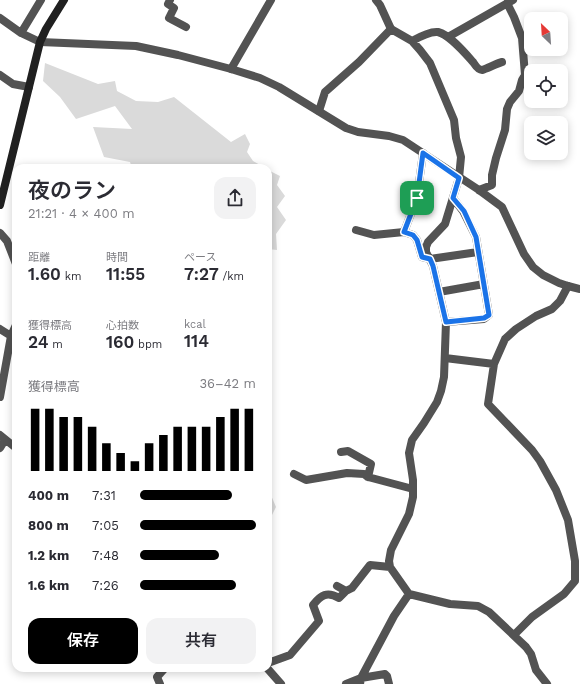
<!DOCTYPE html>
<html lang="ja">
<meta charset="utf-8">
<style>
body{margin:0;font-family:"Work Sans","Noto Sans JP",sans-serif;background:#f2f2f3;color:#2b2b33;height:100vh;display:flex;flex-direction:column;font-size:15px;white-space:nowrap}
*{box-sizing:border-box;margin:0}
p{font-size:13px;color:#7c7c81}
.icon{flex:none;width:22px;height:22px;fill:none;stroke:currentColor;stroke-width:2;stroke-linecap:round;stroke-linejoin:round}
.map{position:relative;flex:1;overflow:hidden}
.panel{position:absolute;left:12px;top:164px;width:260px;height:508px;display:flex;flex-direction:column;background:#fff;border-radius:12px;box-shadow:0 2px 10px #0003}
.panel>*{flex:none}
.needle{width:26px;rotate:335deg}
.buttons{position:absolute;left:524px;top:12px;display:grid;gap:8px}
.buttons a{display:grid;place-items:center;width:44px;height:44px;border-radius:8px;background:#fff;box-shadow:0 2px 10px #0003;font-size:20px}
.pin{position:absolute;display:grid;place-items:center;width:34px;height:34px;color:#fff;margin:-17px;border-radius:8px;box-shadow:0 2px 6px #0006}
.round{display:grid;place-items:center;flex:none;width:42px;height:42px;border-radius:12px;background:#f2f2f3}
.summary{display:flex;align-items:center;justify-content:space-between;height:68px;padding:0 16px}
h1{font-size:22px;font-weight:600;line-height:30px}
.figures{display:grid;grid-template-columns:repeat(3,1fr);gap:6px;height:68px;padding:4px 16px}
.figures div{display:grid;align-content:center}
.figures b{font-size:17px;font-weight:600}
.figures small{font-size:11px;font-weight:400}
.figures p{font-size:11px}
.chart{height:112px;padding:8px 16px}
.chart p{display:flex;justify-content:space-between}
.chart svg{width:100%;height:72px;margin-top:4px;stroke:#000;stroke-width:6}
.button{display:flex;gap:8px;margin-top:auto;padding:8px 16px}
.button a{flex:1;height:46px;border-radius:12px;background:#000;color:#fff;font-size:16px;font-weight:600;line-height:46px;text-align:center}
.button a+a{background:#f2f2f3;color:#2b2b33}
ul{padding:0 16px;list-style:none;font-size:13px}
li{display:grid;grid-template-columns:64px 48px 1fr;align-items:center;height:30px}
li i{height:10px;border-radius:5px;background:#000}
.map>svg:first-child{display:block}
.green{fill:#dadada}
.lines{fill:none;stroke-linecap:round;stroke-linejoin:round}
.minor{stroke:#535353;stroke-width:8}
.tertiary{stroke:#535353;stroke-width:8}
.secondary{stroke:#202020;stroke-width:8}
.route-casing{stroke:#fff;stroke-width:8}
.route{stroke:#1a73e8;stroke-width:5}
</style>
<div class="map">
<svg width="580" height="684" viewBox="0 0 580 684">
<rect width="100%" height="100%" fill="#fff"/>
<!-- green -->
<path class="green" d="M45 63 98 84 115 81 117 91 136 101 158 102 174 97 231 142 245 134 250 144 247 152 253 161 265 168H132L130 162 104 157 93 127 132 129 115 106 76 119 60 97 43 81Z
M268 170 280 176 277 185 285 196 277 207 286 220 276 234 277 250 268 249Z
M268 488 276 507 268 523Z"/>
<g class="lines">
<!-- minor -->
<path class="minor" d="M170 0 168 4 174 8 169 18 186 27
M507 3 514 17 522 38 525 75
M0 18 21 33 40 42
M21 33 41 0
M448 37 513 0
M412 41C419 37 430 31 438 32 450 35 465 53 473 62 475 65 478 70 482 70 486 69 498 63 502 62
M231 69 271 0
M0 75 13 84 29 87
M319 111 325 92 359 62 391 29 412 41 420 50 430 63 454 120 456 138 461 157 459 178 445 224 428 242 426 247V252L433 266 446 322 444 377 441 391 437 402 424 423 412 440 409 453 413 480V497L409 514 391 550 389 561 390 567 409 594 450 604 478 606 489 612 526 647 531 654 536 670 547 684
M423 153 417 198 404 232 413 235 417 240 422 257 430 259 478 252
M479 190 492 185V175L496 158 505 130 507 109 510 102 519 91 522 80 525 75 531 74
M356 230 374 235 404 232
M0 233 7 241 16 264
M439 292 484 284
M446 322 484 319 489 315 476 237 463 211 453 198
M0 329 11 336
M445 358 494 364
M0 397 11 336 16 325
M0 435 16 448
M0 448 5 440
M341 452 348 451 371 464 368 477 413 489
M294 474 306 480 347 473 364 474 368 477
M337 586 346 591 352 588 370 565 390 567
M514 635 532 617 564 594 575 581V561L568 520 556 490 540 461 532 450 488 404 494 364 505 339 516 329 536 316 552 309 560 301 568 286
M268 663 290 655 319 621 313 605C321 595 327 591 339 598L346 591
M267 668 281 684
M160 684 157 677 165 668
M346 684 361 678 385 674 387 676 389 684
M360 684 361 678 394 616 409 594"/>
<!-- tertiary -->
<path class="tertiary" d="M376 0 380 5 391 29
M40 42 136 46 178 55 231 69 260 78 279 87 346 128 358 132 389 136 403 140 479 190 502 207 524 254 533 267 543 275 559 283 568 286 580 289"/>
<!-- secondary -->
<path class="secondary" d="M0 205 40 42 46 29 64 0"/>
</g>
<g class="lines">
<defs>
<path id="route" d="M423 153 459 178 453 198 464 211 476 237 489 315 484 318 446 322 433 266 430 259 422 257 417 240 413 235 404 232 417 198Z"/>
</defs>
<!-- route casing -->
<use href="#route" class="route-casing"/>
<!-- route -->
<use href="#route" class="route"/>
</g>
</svg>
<div class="buttons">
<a><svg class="needle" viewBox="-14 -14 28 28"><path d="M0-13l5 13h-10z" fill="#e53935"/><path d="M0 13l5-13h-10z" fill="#7c7c81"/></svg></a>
<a><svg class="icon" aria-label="locate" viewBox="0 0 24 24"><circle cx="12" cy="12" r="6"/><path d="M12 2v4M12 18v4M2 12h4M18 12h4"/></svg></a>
<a><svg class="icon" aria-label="layers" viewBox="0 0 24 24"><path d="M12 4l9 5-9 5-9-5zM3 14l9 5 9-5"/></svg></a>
</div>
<div class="pin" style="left:417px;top:198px;background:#1e9e55"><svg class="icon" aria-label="arrive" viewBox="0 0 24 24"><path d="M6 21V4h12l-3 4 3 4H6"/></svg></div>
<section class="panel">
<div class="summary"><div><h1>夜のラン</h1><p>21:21 · 4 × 400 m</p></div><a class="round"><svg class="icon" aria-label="share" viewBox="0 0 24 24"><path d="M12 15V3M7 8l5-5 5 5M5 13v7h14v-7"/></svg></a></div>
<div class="figures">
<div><p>距離</p><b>1.60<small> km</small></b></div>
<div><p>時間</p><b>11:55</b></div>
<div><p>ペース</p><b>7:27<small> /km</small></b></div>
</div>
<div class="figures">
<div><p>獲得標高</p><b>24<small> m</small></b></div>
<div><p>心拍数</p><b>160<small> bpm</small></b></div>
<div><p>kcal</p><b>114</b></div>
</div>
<div class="chart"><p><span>獲得標高</span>36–42 m</p>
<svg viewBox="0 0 160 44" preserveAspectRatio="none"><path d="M5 44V6M15 44V6M25 44V11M35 44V11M45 44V17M55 44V27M65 44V33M75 44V38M85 44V27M95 44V22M105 44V17M115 44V17M125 44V17M135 44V11M145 44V6M155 44V6"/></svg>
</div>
<ul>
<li><b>400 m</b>7:31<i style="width:79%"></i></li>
<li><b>800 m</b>7:05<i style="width:100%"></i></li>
<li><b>1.2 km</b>7:48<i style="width:68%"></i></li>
<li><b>1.6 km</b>7:26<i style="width:83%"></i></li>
</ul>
<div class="button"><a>保存</a><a>共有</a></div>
</section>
</div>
